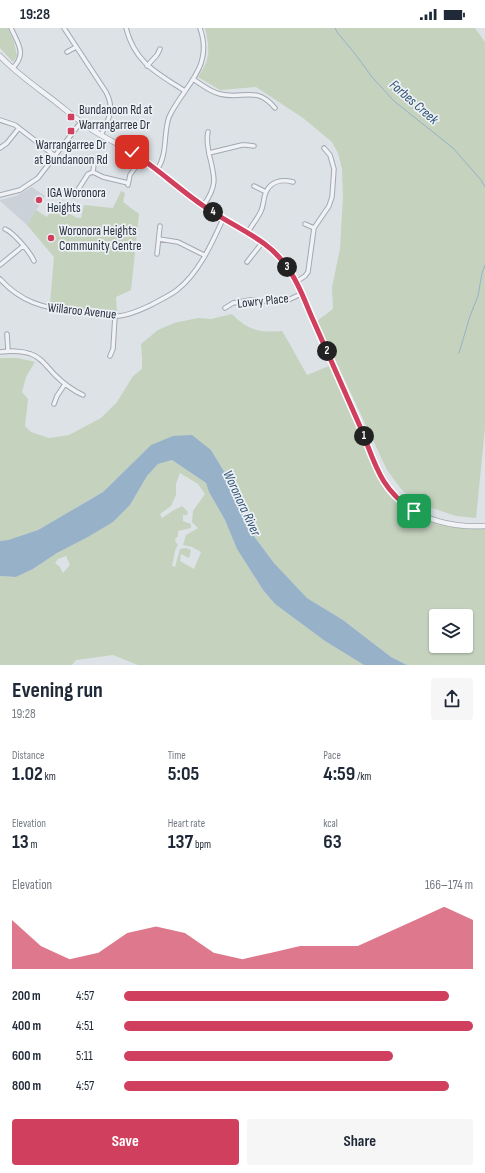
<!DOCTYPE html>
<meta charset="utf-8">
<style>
body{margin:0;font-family:"Sofia Sans Condensed",sans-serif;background:#f6f6f7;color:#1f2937;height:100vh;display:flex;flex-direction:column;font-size:15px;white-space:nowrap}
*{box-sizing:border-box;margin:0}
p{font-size:13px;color:#747a83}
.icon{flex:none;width:22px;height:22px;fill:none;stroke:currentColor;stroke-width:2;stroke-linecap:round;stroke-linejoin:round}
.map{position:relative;height:637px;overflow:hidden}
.panel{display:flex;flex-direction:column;background:#fff;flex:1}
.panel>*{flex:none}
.fabs{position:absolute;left:429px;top:581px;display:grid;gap:8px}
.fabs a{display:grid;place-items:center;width:44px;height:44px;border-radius:4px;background:#fff;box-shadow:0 1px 3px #0004;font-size:20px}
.pin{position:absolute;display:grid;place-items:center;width:34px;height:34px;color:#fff;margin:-17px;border-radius:8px;box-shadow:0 2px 6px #0006}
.km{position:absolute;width:20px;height:20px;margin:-10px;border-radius:50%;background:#222;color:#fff;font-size:11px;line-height:20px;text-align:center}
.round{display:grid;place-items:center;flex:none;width:42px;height:42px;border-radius:4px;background:#f6f6f7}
.headline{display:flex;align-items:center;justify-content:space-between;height:68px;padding:0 12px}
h1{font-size:22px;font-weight:700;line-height:30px}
.figures{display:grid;grid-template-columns:repeat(3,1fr);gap:6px;height:68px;padding:4px 12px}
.figures div{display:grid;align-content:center}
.figures b{font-size:20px;font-weight:700}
.figures small{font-size:11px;font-weight:400}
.figures p{font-size:11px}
.chart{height:112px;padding:8px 12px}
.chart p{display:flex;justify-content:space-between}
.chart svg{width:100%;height:72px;margin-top:4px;fill:#d03f5e;opacity:.7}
.primary-button{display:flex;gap:8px;margin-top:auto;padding:8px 12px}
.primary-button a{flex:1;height:46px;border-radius:4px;background:#d03f5e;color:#fff;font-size:16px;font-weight:700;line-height:46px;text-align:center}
.primary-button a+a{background:#f6f6f7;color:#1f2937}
ul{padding:0 12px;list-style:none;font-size:13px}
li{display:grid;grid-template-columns:64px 48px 1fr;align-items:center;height:30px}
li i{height:10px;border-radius:5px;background:#d03f5e}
.status{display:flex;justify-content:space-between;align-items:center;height:28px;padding:0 20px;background:#fff;direction:ltr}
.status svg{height:11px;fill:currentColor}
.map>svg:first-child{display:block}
.built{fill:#cbd1d9}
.green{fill:#c4d2be;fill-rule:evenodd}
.water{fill:#97b2c8}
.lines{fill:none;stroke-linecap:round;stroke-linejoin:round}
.stream{stroke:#97b2c8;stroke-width:1}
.minor-casing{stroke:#a3a9b1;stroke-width:5.5}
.tertiary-casing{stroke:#a3a9b1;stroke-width:6}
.minor{stroke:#f0f2f6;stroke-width:3.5}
.tertiary{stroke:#f0f2f6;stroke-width:4.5}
.route-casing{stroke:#fff;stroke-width:8}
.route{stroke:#d03f5e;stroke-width:5}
.poi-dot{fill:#d03f5e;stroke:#edf1f5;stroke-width:1.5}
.labels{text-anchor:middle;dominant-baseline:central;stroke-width:3.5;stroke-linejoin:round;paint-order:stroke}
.poi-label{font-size:13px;fill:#27313e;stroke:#edf1f5;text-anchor:start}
.street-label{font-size:13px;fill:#27313e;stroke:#edf1f5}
.water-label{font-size:14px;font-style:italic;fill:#305273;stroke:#edf1f5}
</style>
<div class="status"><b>19:28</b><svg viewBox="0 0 49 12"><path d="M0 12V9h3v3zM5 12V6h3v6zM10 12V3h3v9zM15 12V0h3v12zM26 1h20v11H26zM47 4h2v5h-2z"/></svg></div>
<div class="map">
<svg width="485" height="637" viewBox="0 0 485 637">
<rect width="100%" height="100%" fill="#dde2e7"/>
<!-- built -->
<path class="built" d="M32 159 45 168 27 197 0 173V172L16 168Z"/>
<!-- green -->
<path class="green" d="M0 0H8L14 14 17 28 13 34 0 20Z
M205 0H475L485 14V400L476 490 456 488 423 477 411 470 401 461 387 442 317 293 333 281 332 259 340 221 343 169 342 141 338 125 332 114 303 90 256 59 220 62 198 49C201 44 204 40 206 35 210 24 208 11 205 0Z
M121 163 125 165 123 174 139 186 131 262 116 269 117 286 50 276 54 229 27 197 36 182 47 189 54 177 77 190H81L84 177 113 180Z
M232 286C247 302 260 305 282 303L288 313 307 347 329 338 380 454 398 474 418 489 440 497 485 501V637H407L391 629 343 592 307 570 274 535 247 499 239 468 211 422 151 417 103 464 38 502 8 512 0 513V330H18L35 334 26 349 22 364 28 371 25 398 31 404 49 410 69 407 101 390 117 374 133 348 142 341V330L141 316 158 302 174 295 198 290 211 291ZM436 588H466V618H436Z
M172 432 206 455 209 464 225 492 237 521 263 562 275 576 325 613 364 637H138L113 627 76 632 72 637H0V548L16 549 33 541 57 525 88 509 113 494 130 477 147 448 158 436ZM180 445 198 456 205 466 193 483 192 494 198 500 186 507 183 517 192 519 201 524 194 541 180 533 181 526 189 530 191 522 186 520 180 521 175 539 172 538 175 523 178 516 176 515 175 511 178 508V503L191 500V496L183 493V487H187L188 484 182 478 174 482 162 490 160 486 171 478 176 467V456ZM66 528 70 537 63 545 60 539 55 535 58 531Z"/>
<!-- water -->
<path class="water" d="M192 407 211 422 239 468 247 499 274 535 307 570 343 592 391 629 407 637H364L325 613 275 576 263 562 237 521 225 492 209 464 206 455 172 432 158 436 147 448 130 477 113 494 88 509 57 525 33 541 16 549 0 548V513L8 512 38 502 103 464 151 417 173 408Z"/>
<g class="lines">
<!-- stream -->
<path class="stream" d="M335 0 337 4 356 27 372 49 394 73 453 120 481 152 485 159
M459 325 470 288 478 268 482 245 485 237"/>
<defs>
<path id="minor" d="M11 0C18 16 27 25 13 40
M64 0 106 64C115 81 109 91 101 107
M126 0C135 35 157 45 185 63
M67 24 76 19
M147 38 157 27 160 21
M193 51C201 56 210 64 220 66 243 72 256 57 275 80
M0 92 15 97 55 128
M0 120 7 115 19 100
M209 125 242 117H246L254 118
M157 142C168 126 163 106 169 89 184 57 214 40 200 0
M93 144 94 136 97 132
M128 157 130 147 142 130
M254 158 266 164
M0 167 20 162 38 150 81 94
M74 168 88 146 93 144 103 149 128 155
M203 178C218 157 215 150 209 126 208 118 206 112 208 104
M305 196 314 200
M5 201C14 205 30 224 34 233
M248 204C252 197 258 190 261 183 264 177 263 170 266 164 271 153 282 151 293 154
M159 211 178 214 204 227
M157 226 160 198
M247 234 262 215
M0 237 23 218
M0 251C21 274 43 280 73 283 88 285 104 288 119 288 130 287 140 282 151 277 160 272 169 268 177 262 199 245 212 215 223 191
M296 254 305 248 308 244 314 200 329 178 332 169 334 141 330 127 324 120
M225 280 233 275 250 272 278 274 286 273 301 266
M7 306 8 323
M0 324C10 323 21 322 31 326 42 330 47 339 55 347 63 355 72 362 83 367
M110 328 113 321 115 288
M54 376 57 368 65 356"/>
<path id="tertiary" d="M0 28C14 43 32 56 48 68 64 80 78 93 94 103 110 113 127 120 142 130 165 147 185 166 209 182 242 203 277 216 296 254 317 301 338 348 359 395 370 422 376 450 397 471 420 492 454 500 485 498"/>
</defs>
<!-- minor casing -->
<use href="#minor" class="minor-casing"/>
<!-- tertiary casing -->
<use href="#tertiary" class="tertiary-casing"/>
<!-- minor -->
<use href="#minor" class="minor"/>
<!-- tertiary -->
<use href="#tertiary" class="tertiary"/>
</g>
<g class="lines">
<defs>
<path id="route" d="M132 124C158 141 180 162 205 179 233 199 270 211 289 242 300 257 306 277 314 294 329 328 344 362 359 396 375 433 378 460 414 483"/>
</defs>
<!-- route casing -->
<use href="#route" class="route-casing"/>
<!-- route -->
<use href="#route" class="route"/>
</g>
<!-- markers -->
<g class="poi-dot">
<rect x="67" y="85" width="8" height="8" rx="2"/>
<rect x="67" y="99" width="8" height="8" rx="2"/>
<circle cx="39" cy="172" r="4"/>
<circle cx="51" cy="210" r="4"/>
</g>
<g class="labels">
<!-- poi labels -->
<g class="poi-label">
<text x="79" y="82">Bundanoon Rd at<tspan x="79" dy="15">Warrangarree Dr</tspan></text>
<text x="71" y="117" text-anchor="middle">Warrangarree Dr<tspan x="71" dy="15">at Bundanoon Rd</tspan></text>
<text x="47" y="165">IGA Woronora<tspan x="47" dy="15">Heights</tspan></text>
<text x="59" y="203">Woronora Heights<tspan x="59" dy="15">Community Centre</tspan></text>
</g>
<!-- street labels -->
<g class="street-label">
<text transform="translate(263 273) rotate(-6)">Lowry Place</text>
<text transform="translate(82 283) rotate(6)">Willaroo Avenue</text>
</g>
<!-- water labels -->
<g class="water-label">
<text transform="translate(414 74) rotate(41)">Forbes Creek</text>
<text transform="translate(242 475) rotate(65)">Woronora River</text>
</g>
</g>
</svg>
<div class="fabs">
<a><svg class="icon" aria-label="layers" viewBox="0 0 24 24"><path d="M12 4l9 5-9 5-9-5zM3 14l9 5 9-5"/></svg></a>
</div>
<div class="pin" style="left:414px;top:483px;background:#1e9e55"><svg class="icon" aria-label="arrive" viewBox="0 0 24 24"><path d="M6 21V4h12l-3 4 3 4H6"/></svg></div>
<div class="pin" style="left:132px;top:124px;background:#d93025"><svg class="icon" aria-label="check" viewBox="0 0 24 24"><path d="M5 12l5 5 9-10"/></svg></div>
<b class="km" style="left:364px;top:408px">1</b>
<b class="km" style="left:327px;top:323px">2</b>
<b class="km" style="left:287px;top:239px">3</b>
<b class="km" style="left:213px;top:184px">4</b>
</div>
<section class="panel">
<div class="headline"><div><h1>Evening run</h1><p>19:28</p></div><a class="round"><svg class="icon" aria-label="share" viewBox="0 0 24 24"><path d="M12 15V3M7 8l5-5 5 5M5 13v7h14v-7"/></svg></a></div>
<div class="figures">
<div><p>Distance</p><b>1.02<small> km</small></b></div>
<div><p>Time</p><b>5:05</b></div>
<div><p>Pace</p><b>4:59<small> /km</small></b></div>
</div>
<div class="figures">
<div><p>Elevation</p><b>13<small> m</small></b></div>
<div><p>Heart rate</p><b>137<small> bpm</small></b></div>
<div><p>kcal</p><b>63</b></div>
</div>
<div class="chart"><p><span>Elevation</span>166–174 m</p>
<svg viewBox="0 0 160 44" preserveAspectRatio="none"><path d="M0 44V14L10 30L20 38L30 34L40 22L50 18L60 22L70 34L80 38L90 34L100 30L110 30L120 30L130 22L140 14L150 6L160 14V44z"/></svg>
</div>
<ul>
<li><b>200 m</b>4:57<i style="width:93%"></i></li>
<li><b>400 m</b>4:51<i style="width:100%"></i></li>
<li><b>600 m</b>5:11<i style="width:77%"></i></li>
<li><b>800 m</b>4:57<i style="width:93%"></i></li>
</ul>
<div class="primary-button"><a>Save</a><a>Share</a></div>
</section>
